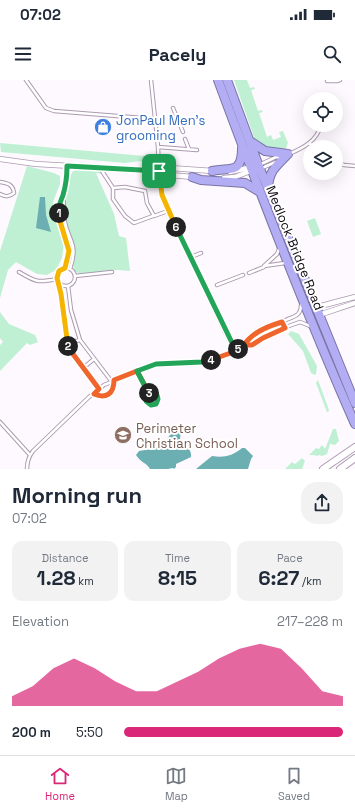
<!DOCTYPE html>
<meta charset="utf-8">
<style>
body{margin:0;font-family:"Space Grotesk",sans-serif;background:#f2f2f3;color:#1f2937;height:100vh;display:flex;flex-direction:column;font-size:15px;white-space:nowrap}
*{box-sizing:border-box;margin:0}
p{font-size:13px;color:#747a83}
.icon{flex:none;width:22px;height:22px;fill:none;stroke:currentColor;stroke-width:2;stroke-linecap:round;stroke-linejoin:round}
.map{position:relative;height:389px;overflow:hidden}
.sheet{display:flex;flex-direction:column;background:#fff;flex:1}
.sheet>*{flex:none}
.controls{position:absolute;left:303px;top:12px;display:grid;gap:8px}
.controls a{display:grid;place-items:center;width:40px;height:40px;border-radius:50%;background:#fff;box-shadow:0 4px 16px #0002;font-size:20px}
.pin{position:absolute;display:grid;place-items:center;width:34px;height:34px;color:#fff;margin:-17px;border-radius:8px;box-shadow:0 2px 6px #0006}
.km{position:absolute;width:20px;height:20px;margin:-10px;border-radius:50%;background:#222;color:#fff;font-size:11px;line-height:20px;text-align:center}
.round{display:grid;place-items:center;flex:none;width:42px;height:42px;border-radius:16px;background:#f2f2f3}
.overview{display:flex;align-items:center;justify-content:space-between;height:68px;padding:0 12px}
h1{font-size:22px;font-weight:700;line-height:30px}
.stats{display:grid;grid-template-columns:repeat(3,1fr);gap:6px;height:68px;padding:4px 12px}
.stats div{display:grid;align-content:center;border-radius:10px;background:#f2f2f3;text-align:center}
.stats b{font-size:20px;font-weight:700}
.stats small{font-size:11px;font-weight:400}
.stats p{font-size:11px}
.chart{height:112px;padding:8px 12px}
.chart p{display:flex;justify-content:space-between}
.chart svg{width:100%;height:72px;margin-top:4px;fill:#db2777;opacity:.7}
ul{padding:0 12px;list-style:none;font-size:13px}
li{display:grid;grid-template-columns:64px 48px 1fr;align-items:center;height:30px}
li i{height:10px;border-radius:5px;background:#db2777}
.status{display:flex;justify-content:space-between;align-items:center;height:28px;padding:0 20px;background:#fff;direction:ltr}
.status svg{height:11px;fill:currentColor}
header{display:flex;justify-content:space-between;align-items:center;height:52px;padding:0 12px;background:#fff;font-size:18px;font-weight:700}
.tabs{display:flex;justify-content:space-around;align-items:center;height:56px;border-top:1px solid #e0e1e3;background:#fff;font-size:11px;color:#747a83}
.tabs a{display:grid;justify-items:center;gap:2px}
.tabs .on{color:#db2777}
.map>svg:first-child{display:block}
.green{fill:#bff0d3}
.water{fill:#6bafb2}
.lines{fill:none;stroke-linecap:round;stroke-linejoin:round}
.lane-casing{stroke:#ad9ab1;stroke-width:4.5}
.street-casing{stroke:#ad9ab1;stroke-width:6}
.secondary-casing{stroke:#ad9ab1;stroke-width:8}
.highway-casing{stroke:#7a74a5;stroke-width:10}
.lane{stroke:#fff;stroke-width:2.5}
.street{stroke:#fff;stroke-width:4.5}
.secondary{stroke:#fff;stroke-width:6}
.highway{stroke:#b3adf4;stroke-width:8}
.split-1-casing{stroke:#fff;stroke-width:8}
.split-2-casing{stroke:#fff;stroke-width:8}
.split-3-casing{stroke:#fff;stroke-width:8}
.split-4-casing{stroke:#fff;stroke-width:8}
.split-5-casing{stroke:#fff;stroke-width:8}
.split-6-casing{stroke:#fff;stroke-width:8}
.split-7-casing{stroke:#fff;stroke-width:8}
.split-1{stroke:#22a559;stroke-width:5}
.split-2{stroke:#f5b400;stroke-width:5}
.split-3{stroke:#f0652b;stroke-width:5}
.split-4{stroke:#22a559;stroke-width:5}
.split-5{stroke:#f0652b;stroke-width:5}
.split-6{stroke:#22a559;stroke-width:5}
.split-7{stroke:#f5b400;stroke-width:5}
.labels{text-anchor:middle;dominant-baseline:central;stroke-width:4;stroke-linejoin:round;paint-order:stroke}
.shop-label{font-size:13px;fill:#366cbe;stroke:#fff;text-anchor:start}
.street-label{font-size:13px;fill:#110a12;stroke:#fff}
.education-label{font-size:13px;fill:#785e54;stroke:#fff;text-anchor:start}
</style>
<div class="status"><b>07:02</b><svg viewBox="0 0 49 12"><path d="M0 12V9h3v3zM5 12V6h3v6zM10 12V3h3v9zM15 12V0h3v12zM26 1h20v11H26zM47 4h2v5h-2z"/></svg></div>
<header><svg class="icon" aria-label="menu" viewBox="0 0 24 24"><path d="M4 6h16M4 12h16M4 18h16"/></svg>Pacely<svg class="icon" aria-label="search" viewBox="0 0 24 24"><circle cx="10" cy="10" r="6"/><path d="M15 15l6 6"/></svg></header>
<div class="map">
<svg width="355" height="389" viewBox="0 0 355 389">
<rect width="100%" height="100%" fill="#fdf9fe"/>
<!-- green -->
<path class="green" d="M234 0H247L250 8 254 7 255 9 251 10 258 31 262 30 263 32 259 33 267 57 271 55 273 60 281 57 279 52 283 51 288 63 286 68 281 70 264 69 255 60Z
M0 63 144 76 146 78 142 81 125 83 1 72Z
M27 86 54 93 60 96V104L53 122 54 138 64 162 62 178 56 190 47 195 37 194 16 182 8 190 0 218V171Z
M79 89 100 90 103 94 96 93 114 134 119 156 126 158 130 191 118 190 80 194 75 191 73 186C80 163 67 156 65 135 64 122 68 108 71 95L73 91Z
M315 138 321 154 313 157 307 141Z
M0 232 9 244 35 255 38 262 30 265 27 263 0 291V265L3 262 0 258Z
M291 251 299 254 317 286 316 294 315 295 311 293 303 271 288 254Z
M318 300 329 330 328 332H327L316 303Z
M333 349H336L339 361 335 365 330 364 327 374 322 376 319 375 317 376 314 375H309L316 368 319 369 322 365 325 369Z
M302 378 305 381 302 389H285L292 382 295 384Z"/>
<!-- water -->
<path class="water" d="M40 117H45L46 135 51 152 36 148Z
M173 347H179L181 349 180 360C185 365 192 369 191 377L176 384V387L174 389 173 388 168 389H150C147 383 140 382 136 375L139 371C143 370 147 370 151 369 163 367 170 358 173 347Z
M242 368H245L253 376 251 379 248 389H196L212 376C224 378 232 376 242 368Z"/>
<g class="lines">
<defs>
<path id="lane" d="M26 0 46 28 54 31 155 39
M151 0 158 67 159 91
M327 1H337L340 0
M173 28 183 52
M185 59 189 69
M309 63 314 67
M158 67 197 70
M289 74C303 68 317 61 321 45
M336 82 344 85 355 86
M261 84 276 77 280 78
M100 88 113 108 125 107 145 111 147 123 154 136 168 131
M262 88 276 82
M0 102C7 103 13 104 14 113 9 117 6 117 0 114
M113 108V119L125 136 134 143 153 136
M63 117 66 101 67 86
M191 177 201 173
M264 186 277 174 279 169
M264 186 285 183
M65 188C67 182 70 176 69 170 67 152 51 134 63 117 65 124 63 131 64 138 68 162 79 162 70 189
M57 197a9 9 0 1 1 18 0a9 9 0 1 1-18 0Z
M19 192C36 202 37 203 57 199
M249 193 264 187
M75 196 112 192
M59 203 67 263 70 270 99 309
M217 205 243 195
M68 206 71 230 80 260 112 302
M301 225C301 229 300 232 298 234 295 237 290 238 286 240 272 246 253 250 245 265H253L275 251 300 242 310 246
M67 263 80 260
M83 288 94 279
M137 291 149 313
M146 319a6 6 0 1 1 12 0a6 6 0 1 1-12 0Z
M94 313C106 319 114 314 114 300
M0 342 30 375
M27 389C27 382 29 376 33 371L89 317 104 305 156 284 202 282 216 280 235 271 245 265"/>
<path id="street" d="M0 79 36 84 159 91H164L170 88 213 91
M159 91 162 115 167 128 235 271
M164 91 169 95 193 97
M230 92 252 87
M224 98 235 97 253 90
M317 227 355 217
M319 235 355 223"/>
<path id="secondary" d="M323 389 355 367
M340 389 355 378"/>
<path id="highway" d="M218 0C261 116 305 231 355 344
M227 0 258 84 355 323
M250 61 265 71 288 74
M212 91C230 87 242 95 242 68
M192 97 201 100 245 103 260 112
M268 108C269 91 276 86 288 74"/>
</defs>
<!-- lane casing -->
<use href="#lane" class="lane-casing"/>
<!-- street casing -->
<use href="#street" class="street-casing"/>
<!-- secondary casing -->
<use href="#secondary" class="secondary-casing"/>
<!-- highway casing -->
<use href="#highway" class="highway-casing"/>
<!-- lane -->
<use href="#lane" class="lane"/>
<!-- street -->
<use href="#street" class="street"/>
<!-- secondary -->
<use href="#secondary" class="secondary"/>
<!-- highway -->
<use href="#highway" class="highway"/>
</g>
<g class="lines">
<defs>
<path id="split-1" d="M59 133C58 125 61 121 63 115 66 105 67 96 67 86L159 91"/>
<path id="split-2" d="M59 133 60 141 69 171 65 188 59 191 57 198 61 214 68 266"/>
<path id="split-3" d="M68 266 70 270 99 309 94 314C106 319 114 314 114 300L137 291 149 313"/>
<path id="split-4" d="M149 313H152L157 315 158 319 156 324 151 325 146 321V316L149 314 137 291 156 284 202 282 211 280"/>
<path id="split-5" d="M211 280 236 271 246 265H252L263 258 285 248 282 242C272 245 258 250 250 258 245 262 246 265 238 269"/>
<path id="split-6" d="M176 147 236 271 238 269"/>
<path id="split-7" d="M159 91 162 115 176 147"/>
</defs>
<!-- split-1 casing -->
<use href="#split-1" class="split-1-casing"/>
<!-- split-2 casing -->
<use href="#split-2" class="split-2-casing"/>
<!-- split-3 casing -->
<use href="#split-3" class="split-3-casing"/>
<!-- split-4 casing -->
<use href="#split-4" class="split-4-casing"/>
<!-- split-5 casing -->
<use href="#split-5" class="split-5-casing"/>
<!-- split-6 casing -->
<use href="#split-6" class="split-6-casing"/>
<!-- split-7 casing -->
<use href="#split-7" class="split-7-casing"/>
<!-- split-1 -->
<use href="#split-1" class="split-1"/>
<!-- split-2 -->
<use href="#split-2" class="split-2"/>
<!-- split-3 -->
<use href="#split-3" class="split-3"/>
<!-- split-4 -->
<use href="#split-4" class="split-4"/>
<!-- split-5 -->
<use href="#split-5" class="split-5"/>
<!-- split-6 -->
<use href="#split-6" class="split-6"/>
<!-- split-7 -->
<use href="#split-7" class="split-7"/>
</g>
<!-- icons -->
<defs>
<symbol id="shop-disc" viewBox="-11 -11 22 22"><circle r="9.5" fill="#3f7fe0" stroke="#fff"/><path d="M-5-2.5h2.3a2.7 3.5 0 0 1 5.4 0H5L5.5 6h-11ZM-1.5-2.5h3a1.5 2.3 0 0 0-3 0Z" fill="#fff"/></symbol>
<symbol id="school-disc" viewBox="-11 -11 22 22"><circle r="9.5" fill="#8d6e63" stroke="#fff"/><path d="M0-5L7-2L0 1L-7-2ZM-4 1L0 2.5L4 1V4Q0 6-4 4Z" fill="#fff"/></symbol>
</defs>
<g fill-rule="evenodd">
<use href="#shop-disc" x="93" y="37" width="20" height="20"/>
<use href="#school-disc" x="113" y="345" width="20" height="20"/>
</g>
<g class="labels">
<!-- shop labels -->
<g class="shop-label">
<text x="116" y="40">JonPaul Men's<tspan x="116" dy="15">grooming</tspan></text>
</g>
<!-- street labels -->
<g class="street-label">
<text transform="translate(295 168) rotate(68)">Medlock Bridge Road</text>
</g>
<!-- education labels -->
<g class="education-label">
<text x="136" y="348">Perimeter<tspan x="136" dy="15">Christian School</tspan></text>
</g>
</g>
</svg>
<div class="controls">
<a><svg class="icon" aria-label="locate" viewBox="0 0 24 24"><circle cx="12" cy="12" r="6"/><path d="M12 2v4M12 18v4M2 12h4M18 12h4"/></svg></a>
<a><svg class="icon" aria-label="layers" viewBox="0 0 24 24"><path d="M12 4l9 5-9 5-9-5zM3 14l9 5 9-5"/></svg></a>
</div>
<div class="pin" style="left:159px;top:91px;background:#1e9e55"><svg class="icon" aria-label="arrive" viewBox="0 0 24 24"><path d="M6 21V4h12l-3 4 3 4H6"/></svg></div>
<b class="km" style="left:59px;top:133px">1</b>
<b class="km" style="left:68px;top:266px">2</b>
<b class="km" style="left:149px;top:313px">3</b>
<b class="km" style="left:211px;top:280px">4</b>
<b class="km" style="left:238px;top:269px">5</b>
<b class="km" style="left:176px;top:147px">6</b>
</div>
<section class="sheet">
<div class="overview"><div><h1>Morning run</h1><p>07:02</p></div><a class="round"><svg class="icon" aria-label="share" viewBox="0 0 24 24"><path d="M12 15V3M7 8l5-5 5 5M5 13v7h14v-7"/></svg></a></div>
<div class="stats">
<div><p>Distance</p><b>1.28<small> km</small></b></div>
<div><p>Time</p><b>8:15</b></div>
<div><p>Pace</p><b>6:27<small> /km</small></b></div>
</div>
<div class="chart"><p><span>Elevation</span>217–228 m</p>
<svg viewBox="0 0 160 44" preserveAspectRatio="none"><path d="M0 44V38L10 32L20 21L30 15L40 21L50 29L60 35L70 35L80 29L90 23L100 15L110 9L120 6L130 9L140 21L150 35L160 38V44z"/></svg>
</div>
<ul>
<li><b>200 m</b>5:50<i style="width:100%"></i></li>
</ul>
</section>
<nav class="tabs">
<a class="on"><svg class="icon" aria-label="home" viewBox="0 0 24 24"><path d="M3 11l9-7 9 7M6 9v11h12V9"/></svg>Home</a>
<a><svg class="icon" aria-label="map" viewBox="0 0 24 24"><path d="M3 6l6-2 6 2 6-2v14l-6 2-6-2-6 2zM9 4v14M15 6v14"/></svg>Map</a>
<a><svg class="icon" aria-label="saved" viewBox="0 0 24 24"><path d="M7 4h10v16l-5-4-5 4z"/></svg>Saved</a>
</nav>
